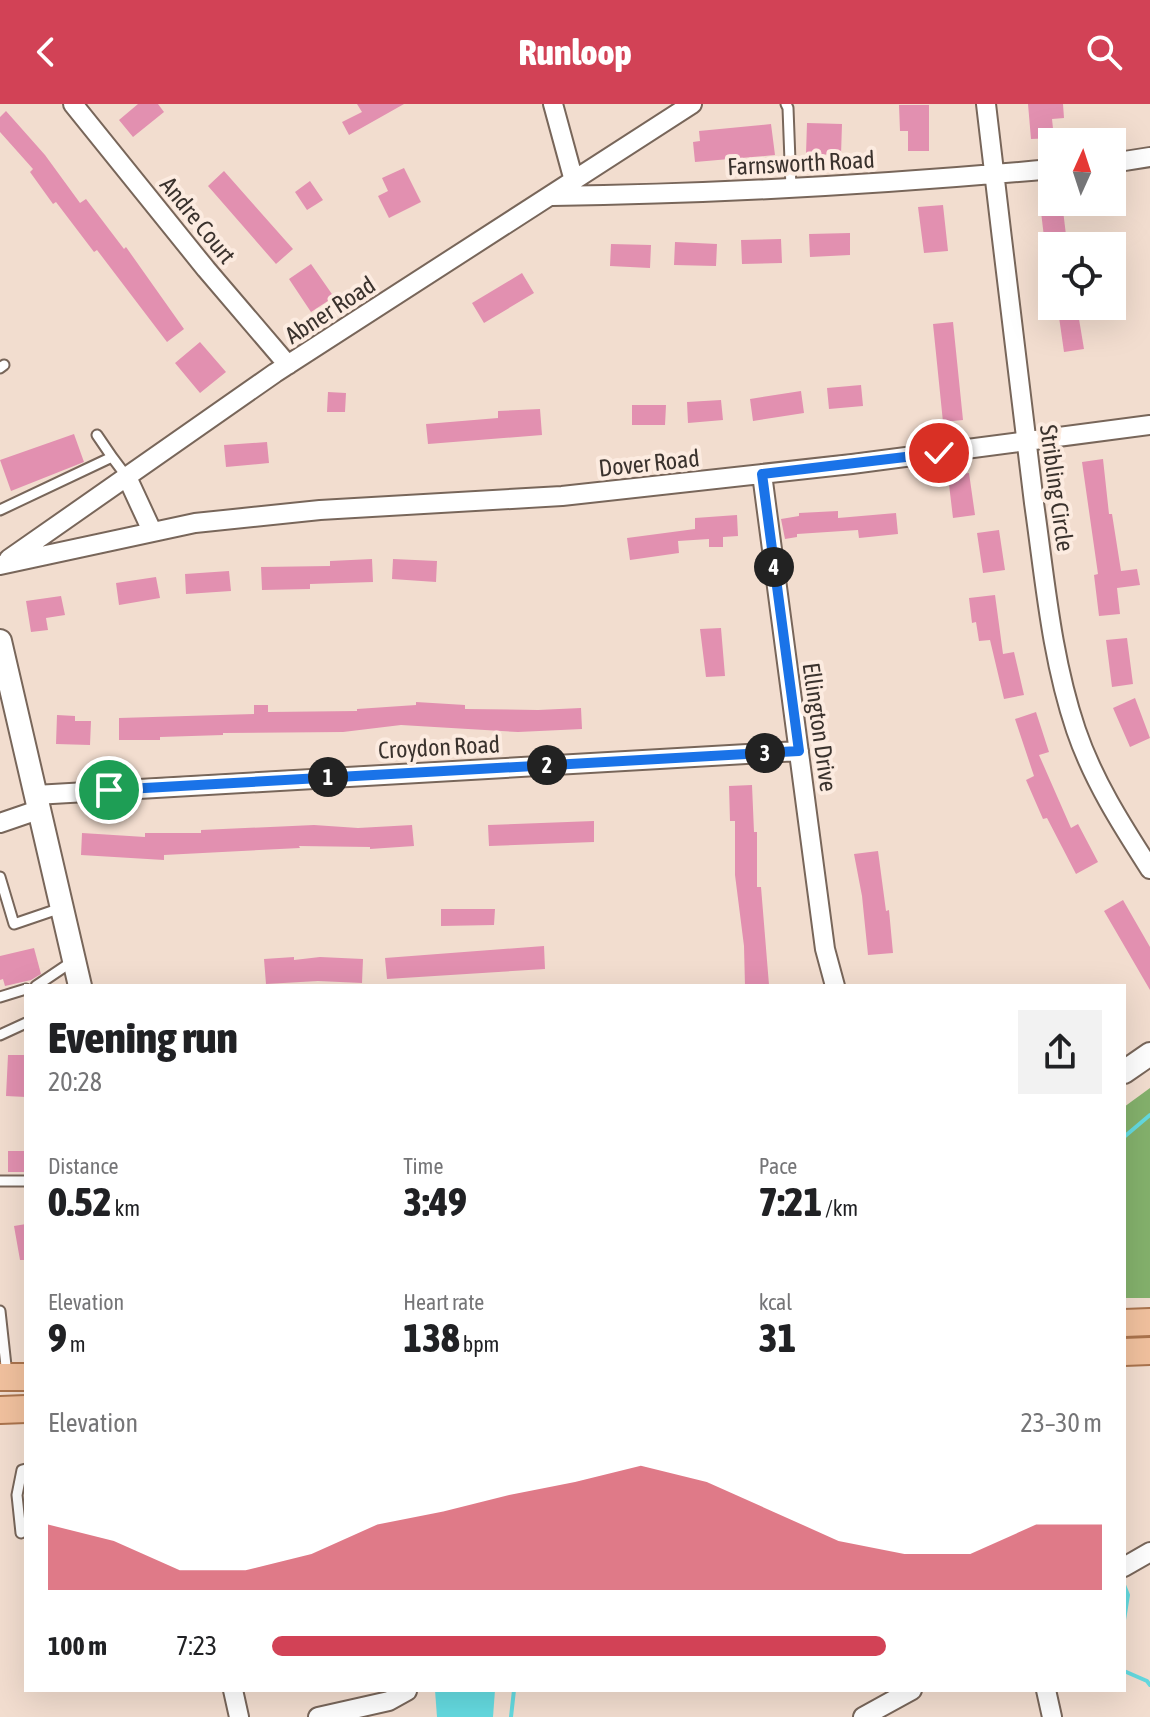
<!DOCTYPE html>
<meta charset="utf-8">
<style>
body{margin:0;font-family:"Asap Condensed",sans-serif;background:#f2f2f2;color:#202124;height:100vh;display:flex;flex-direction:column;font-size:30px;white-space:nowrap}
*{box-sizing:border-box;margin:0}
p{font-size:26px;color:#757577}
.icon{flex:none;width:44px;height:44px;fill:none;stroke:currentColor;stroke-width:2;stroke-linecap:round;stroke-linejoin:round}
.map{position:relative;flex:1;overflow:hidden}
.drawer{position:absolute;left:24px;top:880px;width:1102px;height:708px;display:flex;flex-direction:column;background:#fff;border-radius:0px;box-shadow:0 8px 32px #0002}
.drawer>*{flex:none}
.needle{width:52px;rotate:3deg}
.fabs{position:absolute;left:1038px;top:24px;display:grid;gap:16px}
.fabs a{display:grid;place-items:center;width:88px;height:88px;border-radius:0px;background:#fff;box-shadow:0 8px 32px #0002;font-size:40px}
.pin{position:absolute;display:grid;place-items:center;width:68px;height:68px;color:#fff;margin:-34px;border:4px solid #fff;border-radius:50%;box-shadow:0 2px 8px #0007}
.km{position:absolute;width:40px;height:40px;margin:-20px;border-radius:50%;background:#222;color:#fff;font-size:22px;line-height:40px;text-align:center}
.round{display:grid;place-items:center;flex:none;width:84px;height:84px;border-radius:0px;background:#f2f2f2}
.headline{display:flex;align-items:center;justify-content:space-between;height:136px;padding:0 24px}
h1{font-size:44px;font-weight:800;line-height:60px}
.figures{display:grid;grid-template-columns:repeat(3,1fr);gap:12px;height:136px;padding:8px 24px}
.figures div{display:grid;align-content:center}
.figures b{font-size:40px;font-weight:800}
.figures small{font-size:22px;font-weight:400}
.figures p{font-size:22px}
.chart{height:224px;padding:16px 24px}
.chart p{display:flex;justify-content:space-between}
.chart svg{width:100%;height:144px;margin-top:8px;fill:#d24256;opacity:.7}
ul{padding:0 24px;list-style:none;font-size:26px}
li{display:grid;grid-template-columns:128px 96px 1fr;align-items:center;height:60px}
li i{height:20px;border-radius:10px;background:#d24256}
header{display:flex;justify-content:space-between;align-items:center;height:104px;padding:0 24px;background:#d24256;color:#fff;font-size:36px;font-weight:800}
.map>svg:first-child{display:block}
.forest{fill:#84b16c}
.water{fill:#64dae0}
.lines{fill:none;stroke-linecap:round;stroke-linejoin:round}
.stream{stroke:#64dae0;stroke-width:4}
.building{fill:#e290b0}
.service-casing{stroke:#78665a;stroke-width:13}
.minor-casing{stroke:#78665a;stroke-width:22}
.tertiary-casing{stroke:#78665a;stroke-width:26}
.primary-casing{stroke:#ab744d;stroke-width:30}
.service{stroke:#fff;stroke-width:9}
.minor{stroke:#fff;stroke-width:18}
.tertiary{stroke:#fff;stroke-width:22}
.primary{stroke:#f1c19e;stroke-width:26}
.route-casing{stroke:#fff;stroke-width:16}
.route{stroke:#1a73e8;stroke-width:10}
.labels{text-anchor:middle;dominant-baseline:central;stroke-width:8;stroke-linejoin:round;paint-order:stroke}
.street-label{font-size:24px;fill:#3a322d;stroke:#fcebe0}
</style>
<header><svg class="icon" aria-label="back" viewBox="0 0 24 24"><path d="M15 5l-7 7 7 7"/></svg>Runloop<svg class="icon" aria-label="search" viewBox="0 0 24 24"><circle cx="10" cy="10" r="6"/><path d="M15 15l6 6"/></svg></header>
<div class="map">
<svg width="1150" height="1613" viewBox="0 0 1150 1613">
<rect width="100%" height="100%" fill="#f2ddcf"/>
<!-- forest -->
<path class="forest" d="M1150 984V1194H1124V1003Z"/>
<!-- water -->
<path class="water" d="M435 1586H495L493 1613H437Z"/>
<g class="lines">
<!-- stream -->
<path class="stream" d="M1124 1033 1150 1011
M1124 1481 1128 1491 1124 1516
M1124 1567 1147 1577 1150 1581
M511 1613 514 1586"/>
</g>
<!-- building -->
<path class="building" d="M138 0H158L164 8 133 33 119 16Z
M357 0H404L349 31 342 18 362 8Z
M1028 0H1063L1064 14 1052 15 1054 34 1031 35Z
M899 1H929V47H908V27H900Z
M6 7 45 51 80 99 86 95 124 145 126 143 184 225 167 238 97 146 94 148 56 98 53 100 30 68 33 65 0 28V13Z
M807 19 842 20 841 51 806 50Z
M771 20 775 51 695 58 693 38 700 37 699 27Z
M404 64 421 98 389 114 378 92 388 87 382 74Z
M224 67 293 145 276 160 208 82Z
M310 77 323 96 307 106 295 88Z
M1052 90V98H1062L1066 131 1044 133 1039 91Z
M943 101 948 147 924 149 918 103Z
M850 129V151L810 153 809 130Z
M781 135 782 159 742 160 741 136Z
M675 138 717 140 716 162 674 161Z
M611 140 651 141 650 164 610 162Z
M311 160 334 193 311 208 289 175Z
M522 169 534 189 484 219 472 199Z
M1077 203 1084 245 1064 248 1058 206Z
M953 218 963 316 943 318 933 220Z
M200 238 226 268 200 289 175 259Z
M861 281 863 302 829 305 827 284Z
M801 287 804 309 753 317 750 295Z
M328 288 346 289 345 308H327Z
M721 296 723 316 688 319 687 298Z
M632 301H666L665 321H632Z
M540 305 542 331 428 340 426 320 498 314V307Z
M74 330 84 358 11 387 0 356Z
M267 338 269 359 226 363 224 341Z
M1103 355 1109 410H1112L1121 467 1137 465 1140 481 1117 484 1120 510 1099 512 1094 471 1098 470 1082 358Z
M969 369 975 411 953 414 948 372Z
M838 407V414L896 409 898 430 859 434 858 426 797 430V433L785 435 781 415 799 412V409Z
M737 411 738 432 723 433V443H709V435L678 437 679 449 630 456 627 434 695 425V414Z
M999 426 1005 466 983 469 977 429Z
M372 455 373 478 310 480V485L262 486 261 463 330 462V457Z
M393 455 437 457 436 478 392 475Z
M229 467 231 487 186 490 185 470Z
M156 473 160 494 119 501 116 479Z
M995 491 1003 550 1014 548 1024 591 1004 595 990 536 979 537 976 518 972 519 969 494Z
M61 492 65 511 46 514 48 526 31 528 26 497Z
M721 524 725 572 706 573 700 525Z
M1127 534 1133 580 1112 583 1106 536Z
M1135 594 1150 634 1130 643 1113 604Z
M416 598 465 601V605L538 606 581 604 582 625 518 628 401 621 343 628 223 629V631L160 633V636H119V614L254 610V601H268V608L357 607V605L416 601Z
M1036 608 1049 648 1039 651 1071 724 1078 720 1098 758 1076 770 1047 714 1043 715 1026 676 1034 672 1015 615Z
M57 611 75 612V617H91L90 641 56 640Z
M752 681 754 728H757V783H761L769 881 745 882 744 842 735 771V717H730L729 682Z
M594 717V738L489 742 488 721Z
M314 721 358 724 412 721 414 742 370 745V743L299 742 300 744 164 751V756L81 751 82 729 145 733V729H201V726Z
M878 747 886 807 889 806 893 849 868 851 862 792 854 750Z
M1123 796 1150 843V886L1104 807Z
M441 805H495L494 821 441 822Z
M544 842 545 865 387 875 385 854Z
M34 844 41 870 31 876 5 882 3 875 0 876V852Z
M294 853V856L320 853 363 855 362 879 318 877 266 880 264 855Z
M8 951H26V993L6 992Z
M8 1047H26V1068H8Z
M26 1120V1156H20L14 1122Z"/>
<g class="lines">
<defs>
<path id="service" d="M786 0 788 4 791 84
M0 264 4 261
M97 331 112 353
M0 406 112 353 127 373
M0 773 14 820 61 804
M36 882 73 857
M0 893 26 885
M0 931 26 919
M0 1077H26
M0 1207 7 1271
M21 1429 17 1391 22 1366 26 1365"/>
<path id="minor" d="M73 0 206 165 288 261
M553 0 574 77
M986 0C1002 133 1017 266 1034 399 1045 475 1051 552 1076 626 1093 676 1121 720 1150 765
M1112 59 1150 53
M552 92C719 90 886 80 1052 65
M762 370 825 845 835 882
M127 373 152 427
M9 455 275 269 692 0
M0 461 195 419 320 406 562 392 852 360 1150 321
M35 691 799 647
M0 719 38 706
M1124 1463 1150 1448
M233 1586 239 1613
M1046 1586 1052 1613
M318 1613 389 1597 407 1587
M863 1613 912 1586"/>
<path id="tertiary" d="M0 537 80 882
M1124 968 1150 950"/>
<path id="primary" d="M1124 1219 1150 1218
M1124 1248 1150 1247
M0 1273H26
M0 1306 26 1305"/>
</defs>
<!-- service casing -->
<use href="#service" class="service-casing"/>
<!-- minor casing -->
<use href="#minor" class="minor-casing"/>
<!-- tertiary casing -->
<use href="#tertiary" class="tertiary-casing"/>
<!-- primary casing -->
<use href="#primary" class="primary-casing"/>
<!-- service -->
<use href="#service" class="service"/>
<!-- minor -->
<use href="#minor" class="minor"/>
<!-- tertiary -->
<use href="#tertiary" class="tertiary"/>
<!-- primary -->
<use href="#primary" class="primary"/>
</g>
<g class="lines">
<defs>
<path id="route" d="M109 686 799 647 762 370 939 349"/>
</defs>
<!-- route casing -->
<use href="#route" class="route-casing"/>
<!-- route -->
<use href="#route" class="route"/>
</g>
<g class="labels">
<!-- street labels -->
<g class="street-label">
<text transform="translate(801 59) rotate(-3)">Farnsworth Road</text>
<text transform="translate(198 116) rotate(51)">Andre Court</text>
<text transform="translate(330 206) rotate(-33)">Abner Road</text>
<text transform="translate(649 359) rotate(-6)">Dover Road</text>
<text transform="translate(1057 384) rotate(82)">Stribling Circle</text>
<text transform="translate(820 623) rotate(82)">Ellington Drive</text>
<text transform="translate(439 643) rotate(-3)">Croydon Road</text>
</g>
</g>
</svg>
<div class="fabs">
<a><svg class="needle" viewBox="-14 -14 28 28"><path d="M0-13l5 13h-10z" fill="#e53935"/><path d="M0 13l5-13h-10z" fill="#757577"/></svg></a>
<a><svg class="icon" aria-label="locate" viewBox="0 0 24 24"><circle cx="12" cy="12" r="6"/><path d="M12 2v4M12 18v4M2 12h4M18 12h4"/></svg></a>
</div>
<div class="pin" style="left:109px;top:686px;background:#1e9e55"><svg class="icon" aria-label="arrive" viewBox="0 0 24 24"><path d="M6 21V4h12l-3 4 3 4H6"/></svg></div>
<div class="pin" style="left:939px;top:349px;background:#d93025"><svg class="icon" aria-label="check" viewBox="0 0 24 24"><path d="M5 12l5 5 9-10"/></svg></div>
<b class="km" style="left:328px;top:673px">1</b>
<b class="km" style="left:547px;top:661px">2</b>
<b class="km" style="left:765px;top:649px">3</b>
<b class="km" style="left:774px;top:463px">4</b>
<section class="drawer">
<div class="headline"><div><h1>Evening run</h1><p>20:28</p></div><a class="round"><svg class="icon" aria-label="share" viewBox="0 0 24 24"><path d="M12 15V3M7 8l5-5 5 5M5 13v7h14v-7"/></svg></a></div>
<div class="figures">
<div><p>Distance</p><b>0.52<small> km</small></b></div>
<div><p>Time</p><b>3:49</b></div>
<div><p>Pace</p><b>7:21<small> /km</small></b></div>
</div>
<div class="figures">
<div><p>Elevation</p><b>9<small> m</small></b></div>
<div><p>Heart rate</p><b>138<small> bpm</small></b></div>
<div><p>kcal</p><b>31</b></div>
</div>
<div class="chart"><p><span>Elevation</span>23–30 m</p>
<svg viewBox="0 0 160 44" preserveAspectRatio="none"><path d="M0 44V24L10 29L20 38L30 38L40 33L50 24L60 20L70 15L80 11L90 6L100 11L110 20L120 29L130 33L140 33L150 24L160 24V44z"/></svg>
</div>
<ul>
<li><b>100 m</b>7:23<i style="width:74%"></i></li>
</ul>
</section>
</div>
